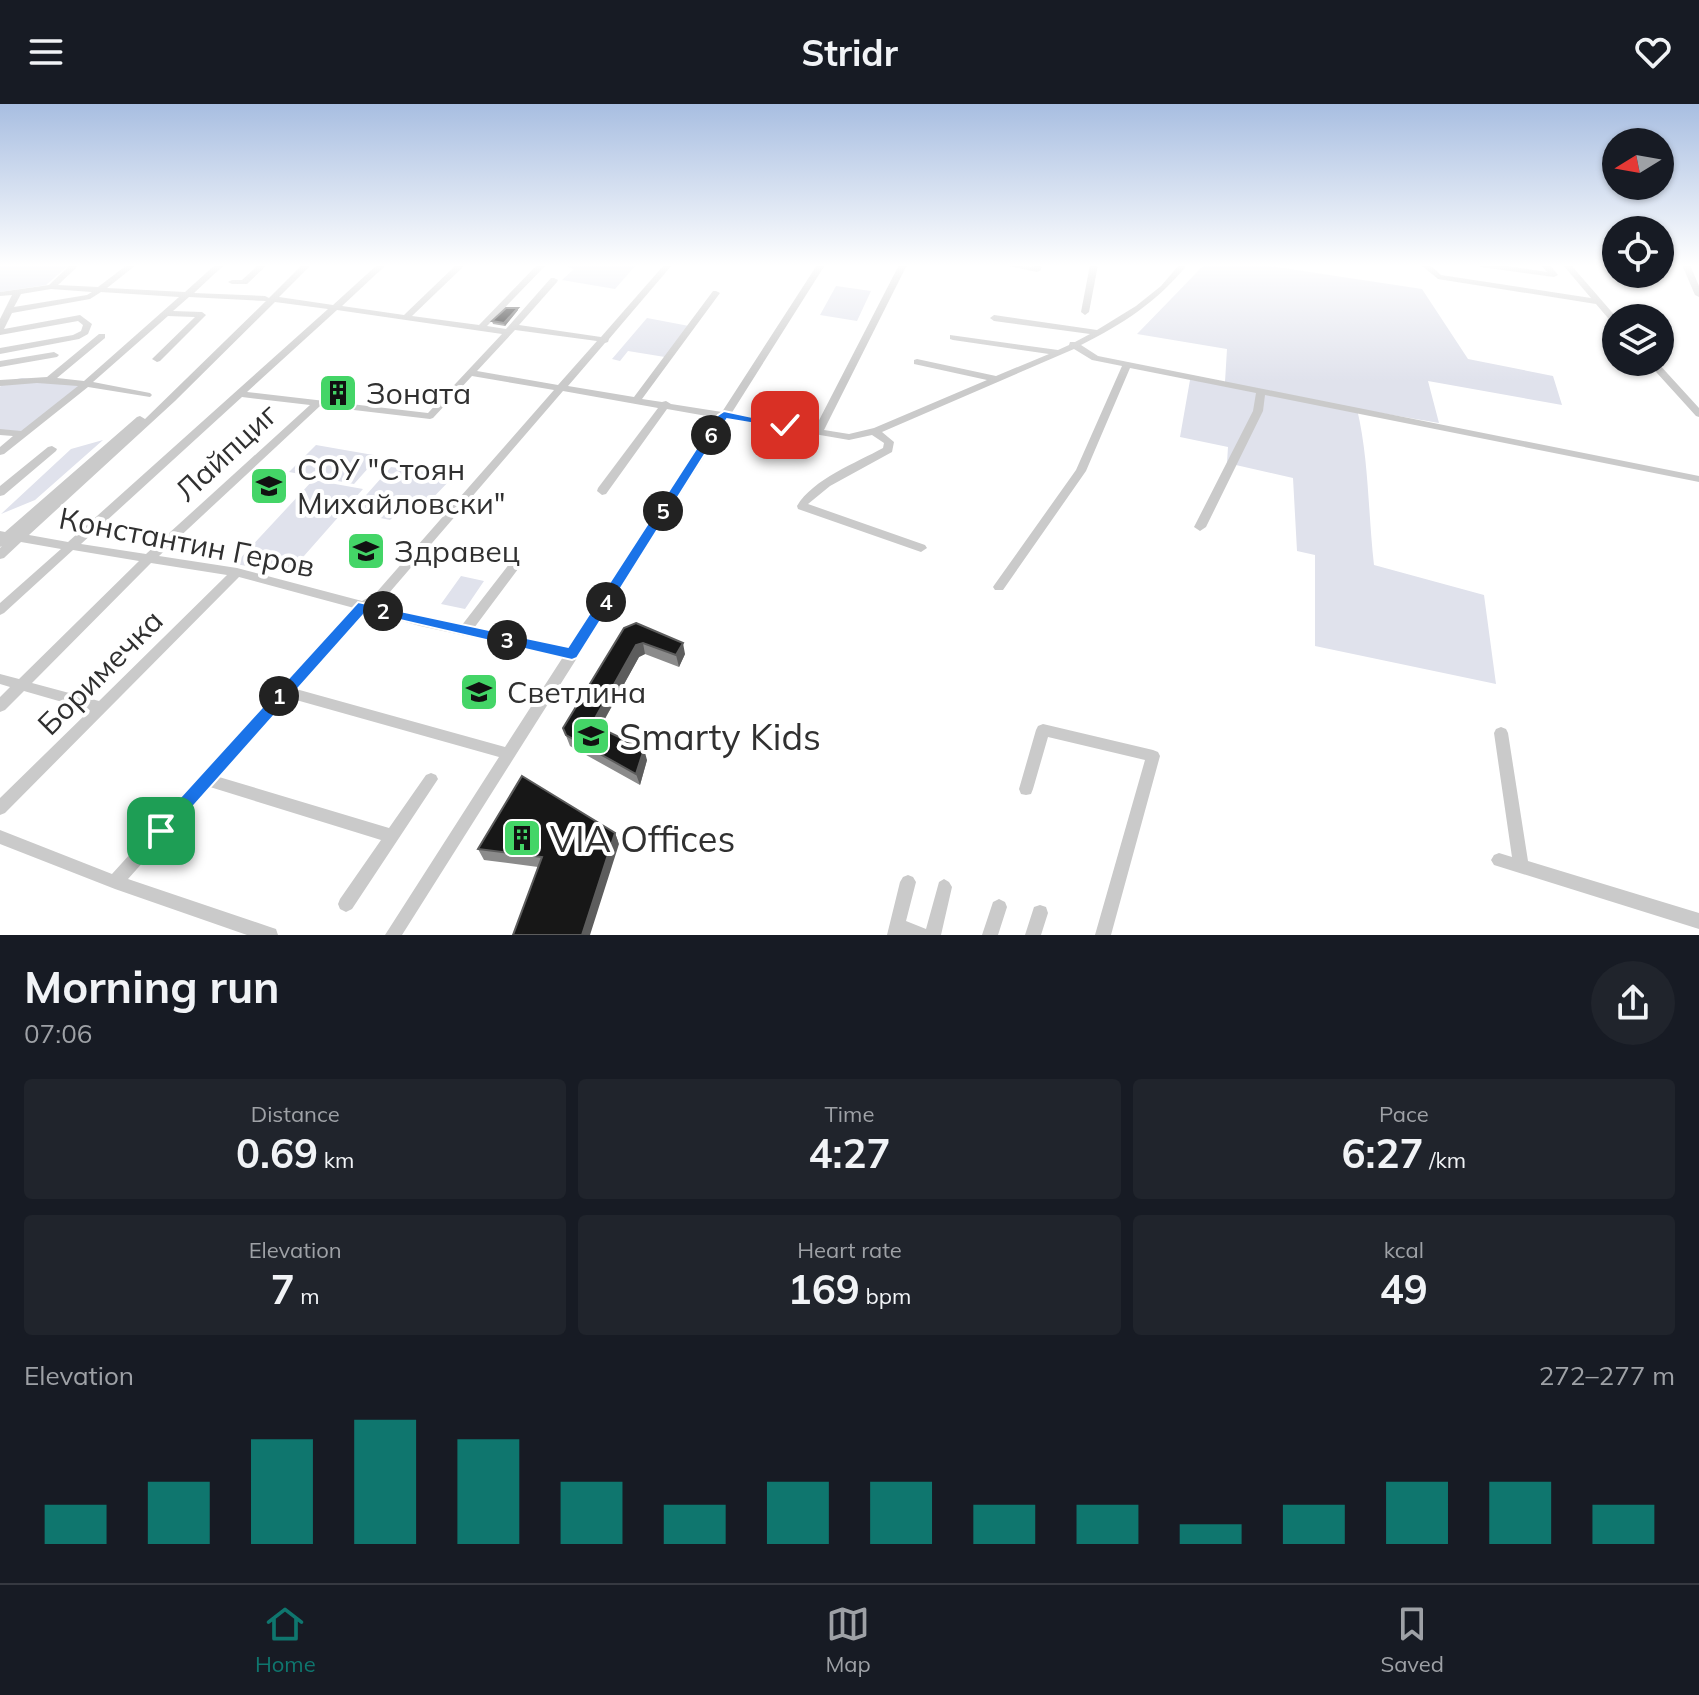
<!DOCTYPE html>
<meta charset="utf-8">
<style>
body{margin:0;font-family:Mulish,sans-serif;background:#20242c;color:#f1f3f6;height:100vh;display:flex;flex-direction:column;font-size:30px;white-space:nowrap}
*{box-sizing:border-box;margin:0}
p{font-size:26px;color:#9ea1a6}
.icon{flex:none;width:44px;height:44px;fill:none;stroke:currentColor;stroke-width:2;stroke-linecap:round;stroke-linejoin:round}
.map{position:relative;height:831px;overflow:hidden}
.details{display:flex;flex-direction:column;background:#171b24;flex:1}
.details>*{flex:none}
.needle{width:52px;rotate:259deg}
.tools{position:absolute;left:1602px;top:24px;display:grid;gap:16px}
.tools a{display:grid;place-items:center;width:72px;height:72px;border-radius:50%;background:#171b24;box-shadow:0 2px 6px #0004;font-size:40px}
.pin{position:absolute;display:grid;place-items:center;width:68px;height:68px;color:#fff;margin:-34px;border-radius:16px;box-shadow:0 4px 12px #0006}
.km{position:absolute;width:40px;height:40px;margin:-20px;border-radius:50%;background:#222;color:#fff;font-size:22px;line-height:40px;text-align:center}
.round{display:grid;place-items:center;flex:none;width:84px;height:84px;border-radius:42px;background:#20242c}
.head{display:flex;align-items:center;justify-content:space-between;height:136px;padding:0 24px}
h1{font-size:44px;font-weight:700;line-height:60px}
.figures{display:grid;grid-template-columns:repeat(3,1fr);gap:12px;height:136px;padding:8px 24px}
.figures div{display:grid;align-content:center;border-radius:8px;background:#20242c;text-align:center}
.figures b{font-size:40px;font-weight:700}
.figures small{font-size:22px;font-weight:400}
.figures p{font-size:22px}
.chart{height:224px;padding:16px 24px}
.chart p{display:flex;justify-content:space-between}
.chart svg{width:100%;height:144px;margin-top:8px;stroke:#0f766e;stroke-width:6}
header{display:flex;justify-content:space-between;align-items:center;height:104px;padding:0 24px;background:#171b24;font-size:36px;font-weight:700}
.dock{display:flex;justify-content:space-around;align-items:center;height:112px;border-top:2px solid #363941;background:#171b24;font-size:22px;color:#9ea1a6}
.dock a{display:grid;justify-items:center;gap:4px}
.dock .active{color:#0f766e}
.map>svg:first-child{display:block}
.green{fill:#e0e2ec}
.lines{fill:none;stroke-linecap:round;stroke-linejoin:round}
.minor{fill:#cacaca;fill-rule:evenodd}
.wall{fill:#8b8b8b}
.shaded-wall{fill:#5d5d5d}
.building{fill:#171717;stroke:#5d5d5d;stroke-width:2}
.route{fill:#1a73e8;stroke:#fff;stroke-width:2}
.labels{text-anchor:middle;dominant-baseline:central;stroke-width:8;stroke-linejoin:round;paint-order:stroke}
.poi-label{font-size:30px;fill:#303030;stroke:#fff;text-anchor:start}
.street-label{font-size:30px;fill:#303030;stroke:#fff}
.near-poi-label{font-size:36px;fill:#303030;stroke:#fff;text-anchor:start}
</style>
<header><svg class="icon" aria-label="menu" viewBox="0 0 24 24"><path d="M4 6h16M4 12h16M4 18h16"/></svg>Stridr<svg class="icon" aria-label="heart" viewBox="0 0 24 24"><path d="M12 20l-8-8c-3-5 5-10 8-4 3-6 11-1 8 4z"/></svg></header>
<div class="map">
<svg width="1699" height="831" viewBox="0 0 1699 831">
<rect width="100%" height="100%" fill="#fff"/>
<!-- green -->
<path class="green" d="M0 161H69L46 181 0 188Z
M570 161H636L615 185 562 176 574 165 568 163Z
M1204 161H1263L1422 185 1468 255 1553 272 1562 301 1428 277 1439 319 1357 305C1369 355 1368 409 1374 461L1484 491 1496 580 1315 542V451L1297 447 1293 374 1227 359 1228 343 1180 333 1190 276 1225 278 1227 245 1137 230Z
M836 182 871 187 857 217 820 211Z
M647 214 689 222 665 253 628 247 620 257 612 255Z
M22 274 86 280 22 330 0 328V283L3 278Z
M103 336 35 396 1 410 71 345Z
M316 341 379 352 354 380 289 368Z
M391 363 454 372 424 403 405 401 390 416 351 408Z
M313 376 363 385 289 469 235 460Z
M461 472 484 477 465 505 441 500Z"/>
<g class="lines">
<!-- minor -->
<path class="minor" d="M70 161H79L58 181 98 183 127 161H136L107 184 185 188 215 161H224L194 189 265 192 269 194 302 161H311L279 193 333 201 377 161H386L342 202 404 211 456 161H465L412 212 479 221 537 161H546L487 222 506 225 551 174H554L558 176 557 178 519 221 601 233 664 161H672L609 235 608 238 605 239 568 282 634 293 713 187H716L720 189 642 295 662 298 666 297 671 300 722 308 817 161H825L731 310 815 324 899 161H907L824 326 849 330 874 324 987 276 914 260V256L917 255 996 272 1049 250 953 236 950 235V231L1058 246 1069 241 1070 238H1075L1090 230 994 217 990 214 994 211 1097 226 1136 202 1161 182 1179 161H1187C1157 198 1123 220 1081 241L1098 252 1699 372V378L1265 291 1263 307 1206 423 1200 427 1194 423 1253 307 1256 289 1130 264 1086 367 1003 486H995L993 483 995 480 1076 366 1122 262 1092 256 1074 245 882 328 894 338 892 348 830 382 808 400 925 441 927 444 921 448 798 405 797 402C813 375 856 359 883 344L884 339 872 331 849 336 728 315 402 831H385L499 653 289 594 219 673 389 724 426 671 431 669 436 671 438 675 352 805 346 808 340 805 338 800 340 795 381 736 210 683 128 775 270 823 276 825 278 831H247L115 785 0 740V726L112 770 277 588 278 583 283 582 354 504 239 473 5 709 0 711V694L90 606 24 587 5 606 0 608V593L10 583 0 580V570L19 575 139 457 73 446 4 509 0 511V499L61 445 21 438 4 454 0 455V444L2 442 0 443V427L5 428 137 313 140 312 145 315 266 197 189 193 173 207 202 208 206 211 160 257 157 258 152 255 195 213 168 212 93 278 150 289 152 291 150 293 88 283 4 350 0 351V343L13 332 0 331V325L21 327 78 282 37 279 0 282V276L47 273 99 230H105V234L57 274 84 277 179 193 101 188 90 195 12 209 4 225 80 211 92 220 88 230 79 235 0 250V244L73 231 81 227 83 221 78 217 0 231V215L12 191 0 192V188L49 181ZM51 185 92 188 87 191 14 203 21 190ZM275 198 328 205 68 438 29 431 175 297ZM337 206 502 230 428 309 247 288ZM515 226 597 237 558 281 477 267ZM472 272 554 286 375 490 362 497 237 464 159 452 320 302 430 315 433 314ZM563 287 658 304 598 384 597 387 602 391 606 390 667 305 718 314 569 544 474 524 521 461 523 458 521 455H513L462 521 376 501 383 496ZM242 293 310 301 146 450 81 440ZM151 459 227 471 99 597 32 579ZM366 507 420 522 563 553 505 643 296 585Z
M258 161H267L247 180H232L228 178 232 176H242Z
M1004 161 1034 163V161H1042L1041 166 1037 168Z
M1090 161H1098L1089 208 1085 211 1081 208Z
M1421 161H1430L1441 171 1591 194 1563 161H1571L1617 214 1616 221 1613 220 1596 200 1438 175Z
M1477 161H1500L1547 168 1541 161H1550L1558 171 1554 173 1481 163Z
M1682 161H1690L1699 182V193L1695 191Z
M54 248 59 251 57 253 0 263V257Z
M1647 258H1657L1699 304V313L1696 312Z
M52 342 57 345 56 347 4 391 0 392V382L48 343Z
M1043 620 1153 646 1158 648 1160 652 1111 831H1095L1145 656 1048 633 1033 685 1031 690 1026 691 1021 690 1019 685 1036 626 1038 622Z
M1501 623 1506 625 1508 629 1528 757 1699 809V825L1494 761 1491 756 1494 751 1499 749 1512 753 1494 629 1496 625Z
M908 771 913 773 916 778 906 817 926 825 939 778 944 775 949 778 952 783 941 831H887L900 778 903 773Z
M999 795 1005 798 1007 803 998 831H982L993 798Z
M1040 801 1046 803 1048 809 1041 831H1025L1034 803Z"/>
</g>
<!-- wall -->
<path class="wall" d="M518 206 505 222 493 220 492 217Z
M346 279 348 284 338 295 328 294 325 288Z
M624 524 685 550 679 563 645 550 639 553 600 624 647 656 640 681 570 642 563 624Z
M615 729 619 740 538 763 484 756 478 745Z"/>
<!-- shaded-wall -->
<path class="shaded-wall" d="M518 204V206L505 222 504 219Z
M346 279 348 284 338 295 335 289Z
M643 539 645 550 639 553 598 627 594 616 636 541Z
M683 539 685 550 679 563 676 551Z
M644 645 647 656 640 681 636 670Z
M615 729 619 740 590 831H582Z"/>
<!-- building -->
<path class="building" d="M506 204H518L504 219 492 217Z
M336 278 346 279 335 289 325 288Z
M636 519 683 539 676 551 643 539 636 541 594 616 596 622 644 645 636 670 566 631 563 624 624 524Z
M522 672 615 729 582 831H513L542 753 478 745Z"/>
<!-- sky -->
<linearGradient id="sky" x2="0" y2="1"><stop stop-color="#a8bee1"/><stop offset="0.58" stop-color="#fff"/><stop offset="1" stop-color="#fff" stop-opacity="0"/></linearGradient>
<rect width="1699" height="278" fill="url(#sky)"/>
<!-- route -->
<path class="route" d="M724 307 790 321 785 325 727 315 577 554 572 556 366 508 167 732H155V721L358 498 568 543 718 311Z"/>
<!-- icons -->
<defs>
<symbol id="building-square" viewBox="-11 -11 22 22"><rect x="-9" y="-9" width="18" height="18" rx="4" fill="#44d567" stroke="#fff"/><path d="M-4-6H4V6H1V3H-1V6H-4ZM-2.5-4.3h1.7v1.8h-1.7ZM.8-4.3h1.7v1.8H.8ZM-2.5-1h1.7V.8h-1.7ZM.8-1h1.7V.8H.8Z" fill="#111"/></symbol>
<symbol id="school-square" viewBox="-11 -11 22 22"><rect x="-9" y="-9" width="18" height="18" rx="4" fill="#44d567" stroke="#fff"/><path d="M0-5L7-2L0 1L-7-2ZM-4 1L0 2.5L4 1V4Q0 6-4 4Z" fill="#111"/></symbol>
</defs>
<g fill-rule="evenodd">
<use href="#building-square" x="316" y="267" width="44" height="44"/>
<use href="#school-square" x="247" y="360" width="44" height="44"/>
<use href="#school-square" x="344" y="425" width="44" height="44"/>
<use href="#school-square" x="457" y="566" width="44" height="44"/>
<use href="#school-square" x="569" y="610" width="44" height="44"/>
<use href="#building-square" x="500" y="712" width="44" height="44"/>
</g>
<g class="labels">
<!-- poi labels -->
<g class="poi-label">
<text x="366" y="289">Зоната</text>
<text x="297" y="365">СОУ "Стоян<tspan x="297" dy="34">Михайловски"</tspan></text>
<text x="394" y="447">Здравец</text>
<text x="507" y="588">Светлина</text>
</g>
<!-- street labels -->
<g class="street-label">
<text transform="translate(226 348) rotate(-43)">Лайпциг</text>
<text transform="translate(187 438) rotate(11)">Константин Геров</text>
<text transform="translate(100 568) rotate(-45)">Боримечка</text>
</g>
<!-- near-poi labels -->
<g class="near-poi-label">
<text x="619" y="632">Smarty Kids</text>
<text x="550" y="734">VIA Offices</text>
</g>
</g>
</svg>
<div class="tools">
<a><svg class="needle" viewBox="-14 -14 28 28"><path d="M0-13l5 13h-10z" fill="#e53935"/><path d="M0 13l5-13h-10z" fill="#9ea1a6"/></svg></a>
<a><svg class="icon" aria-label="locate" viewBox="0 0 24 24"><circle cx="12" cy="12" r="6"/><path d="M12 2v4M12 18v4M2 12h4M18 12h4"/></svg></a>
<a><svg class="icon" aria-label="layers" viewBox="0 0 24 24"><path d="M12 4l9 5-9 5-9-5zM3 14l9 5 9-5"/></svg></a>
</div>
<div class="pin" style="left:161px;top:727px;background:#1e9e55"><svg class="icon" aria-label="arrive" viewBox="0 0 24 24"><path d="M6 21V4h12l-3 4 3 4H6"/></svg></div>
<div class="pin" style="left:785px;top:321px;background:#d93025"><svg class="icon" aria-label="check" viewBox="0 0 24 24"><path d="M5 12l5 5 9-10"/></svg></div>
<b class="km" style="left:279px;top:592px">1</b>
<b class="km" style="left:383px;top:507px">2</b>
<b class="km" style="left:507px;top:536px">3</b>
<b class="km" style="left:606px;top:498px">4</b>
<b class="km" style="left:663px;top:407px">5</b>
<b class="km" style="left:711px;top:331px">6</b>
</div>
<section class="details">
<div class="head"><div><h1>Morning run</h1><p>07:06</p></div><a class="round"><svg class="icon" aria-label="share" viewBox="0 0 24 24"><path d="M12 15V3M7 8l5-5 5 5M5 13v7h14v-7"/></svg></a></div>
<div class="figures">
<div><p>Distance</p><b>0.69<small> km</small></b></div>
<div><p>Time</p><b>4:27</b></div>
<div><p>Pace</p><b>6:27<small> /km</small></b></div>
</div>
<div class="figures">
<div><p>Elevation</p><b>7<small> m</small></b></div>
<div><p>Heart rate</p><b>169<small> bpm</small></b></div>
<div><p>kcal</p><b>49</b></div>
</div>
<div class="chart"><p><span>Elevation</span>272–277 m</p>
<svg viewBox="0 0 160 44" preserveAspectRatio="none"><path d="M5 44V32M15 44V25M25 44V12M35 44V6M45 44V12M55 44V25M65 44V32M75 44V25M85 44V25M95 44V32M105 44V32M115 44V38M125 44V32M135 44V25M145 44V25M155 44V32"/></svg>
</div>
</section>
<nav class="dock">
<a class="active"><svg class="icon" aria-label="home" viewBox="0 0 24 24"><path d="M3 11l9-7 9 7M6 9v11h12V9"/></svg>Home</a>
<a><svg class="icon" aria-label="map" viewBox="0 0 24 24"><path d="M3 6l6-2 6 2 6-2v14l-6 2-6-2-6 2zM9 4v14M15 6v14"/></svg>Map</a>
<a><svg class="icon" aria-label="saved" viewBox="0 0 24 24"><path d="M7 4h10v16l-5-4-5 4z"/></svg>Saved</a>
</nav>
